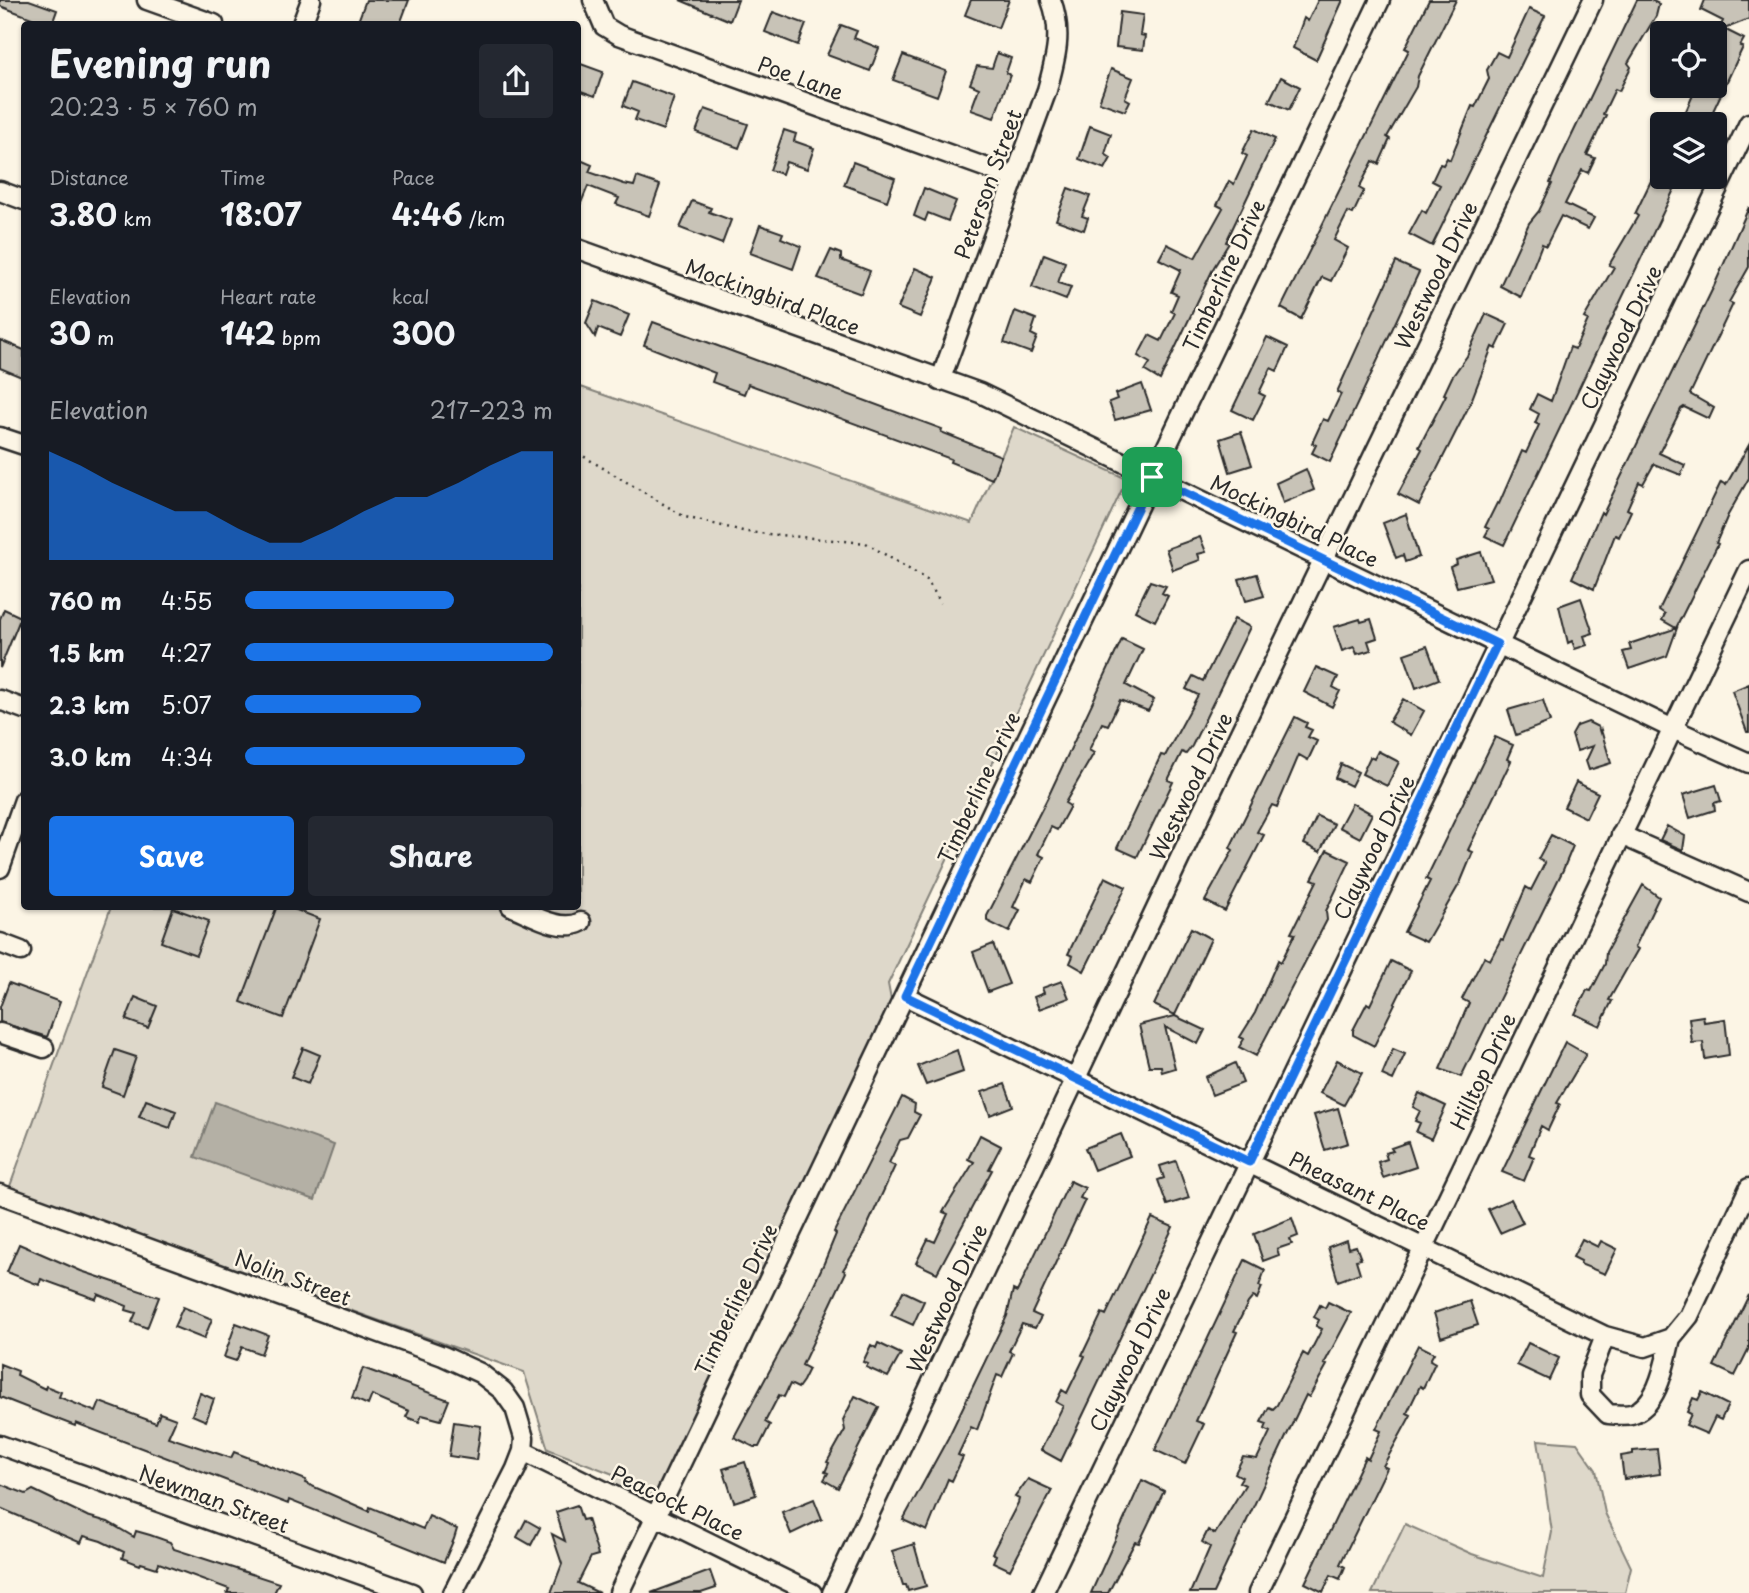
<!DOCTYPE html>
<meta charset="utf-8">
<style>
body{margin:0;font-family:"Playpen Sans",sans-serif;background:#242831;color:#f1f3f6;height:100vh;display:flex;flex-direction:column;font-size:26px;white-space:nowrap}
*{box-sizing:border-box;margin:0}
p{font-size:23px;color:#9ea1a6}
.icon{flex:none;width:38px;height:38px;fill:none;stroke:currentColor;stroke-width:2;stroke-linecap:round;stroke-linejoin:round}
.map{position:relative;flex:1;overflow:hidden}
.details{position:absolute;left:21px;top:21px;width:560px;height:889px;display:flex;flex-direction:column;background:#171b24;border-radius:7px;box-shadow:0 2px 5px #0004}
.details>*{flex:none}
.buttons{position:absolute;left:1650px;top:21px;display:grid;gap:14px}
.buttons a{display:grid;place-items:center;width:77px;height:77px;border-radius:7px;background:#171b24;box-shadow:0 2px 5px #0004;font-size:35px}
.pin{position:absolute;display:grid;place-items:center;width:60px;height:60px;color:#fff;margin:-30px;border-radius:14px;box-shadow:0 4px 10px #0006}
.round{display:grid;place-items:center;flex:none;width:74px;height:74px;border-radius:7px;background:#242831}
.headline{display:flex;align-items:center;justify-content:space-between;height:119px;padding:0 28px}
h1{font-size:38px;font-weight:700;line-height:52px}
.stats{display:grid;grid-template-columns:repeat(3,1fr);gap:10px;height:119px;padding:7px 28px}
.stats div{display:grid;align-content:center}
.stats b{font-size:30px;font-weight:700}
.stats small{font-size:19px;font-weight:400}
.stats p{font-size:19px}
.chart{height:196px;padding:14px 28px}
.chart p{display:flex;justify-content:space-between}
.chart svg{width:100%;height:126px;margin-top:7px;fill:#1a73e8;opacity:.7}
.primary-button{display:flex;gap:14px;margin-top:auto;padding:14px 28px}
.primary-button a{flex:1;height:80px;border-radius:7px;background:#1a73e8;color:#fff;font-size:28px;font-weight:700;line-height:80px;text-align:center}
.primary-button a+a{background:#242831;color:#f1f3f6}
ul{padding:0 28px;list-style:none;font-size:23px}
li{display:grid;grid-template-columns:112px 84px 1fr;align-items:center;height:52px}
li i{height:18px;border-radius:9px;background:#1a73e8}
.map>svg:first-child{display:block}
.green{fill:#ded8ca;stroke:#84827a;stroke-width:2}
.water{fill:#b4b0a5;stroke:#7d7b74;stroke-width:2}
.building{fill:#c8c3b7;stroke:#2b2b2b;stroke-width:2}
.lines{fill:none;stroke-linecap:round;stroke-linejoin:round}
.minor-casing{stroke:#2b2b2b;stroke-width:23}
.path{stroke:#2b2b2b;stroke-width:2.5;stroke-dasharray:2 5;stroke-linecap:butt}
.minor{stroke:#fcf5e5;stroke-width:18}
.route-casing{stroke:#fff;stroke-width:14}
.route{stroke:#1a73e8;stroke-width:9}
.labels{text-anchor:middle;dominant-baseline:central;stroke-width:5;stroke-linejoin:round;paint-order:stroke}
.street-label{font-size:21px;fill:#2b2b2b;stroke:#fcf5e5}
</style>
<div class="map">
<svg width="1749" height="1593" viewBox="0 0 1749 1593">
<rect width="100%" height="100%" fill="#fcf5e5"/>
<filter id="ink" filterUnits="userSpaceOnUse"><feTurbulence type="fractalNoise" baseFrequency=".0143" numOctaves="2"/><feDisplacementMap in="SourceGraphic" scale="14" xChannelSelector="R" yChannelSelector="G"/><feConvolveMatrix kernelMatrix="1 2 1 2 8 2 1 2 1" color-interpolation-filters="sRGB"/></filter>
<g filter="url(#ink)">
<!-- green -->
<path class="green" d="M578 386 972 523 1014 427 1127 479 888 984 892 1005 667 1482 646 1499 613 1484V1474L548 1449 524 1372 9 1189 111 907 578 906Z
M1538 1440 1577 1443 1596 1470 1605 1513 1631 1567 1625 1593H1372L1405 1524 1472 1554 1543 1578 1552 1532Z"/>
<!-- water -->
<path class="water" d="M215 1102 334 1145 315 1200 195 1157Z"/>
<!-- building -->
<path class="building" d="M0 0H29L57 10 52 24H30L32 18 0 6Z
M366 0H409L400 24H357Z
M680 0H738L730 21Z
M971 0H1009L998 28 965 15Z
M1318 0H1343L1316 60 1293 48 1304 18 1308 21Z
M1429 0H1456L1418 76 1416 87 1387 137 1390 139 1379 164 1373 161 1359 188 1364 191 1353 214 1348 212 1334 240 1348 248 1331 281 1322 277 1301 319 1281 308 1409 50 1405 48Z
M1637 0H1651L1659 4 1656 16 1628 63 1631 67 1619 91 1615 89 1603 114 1606 115 1587 155 1595 158 1588 173 1582 170 1565 204 1594 218 1588 229 1561 216 1546 246 1542 244 1521 297 1500 286 1529 223 1539 211 1552 184 1550 183 1560 160Z
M1705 0H1749V19L1724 29 1744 39 1740 46 1743 47 1707 124H1690L1682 120 1696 88 1707 94 1711 86H1715V38L1723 21 1701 10Z
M1529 9 1545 16 1432 246 1409 234 1422 210 1426 213 1440 185 1432 181 1440 164 1443 165 1447 158 1450 160 1472 106 1475 107 1489 79 1487 70 1497 52 1507 57Z
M773 12 806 24 798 45 765 32Z
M1120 12 1143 15 1140 35 1145 36 1143 50 1116 47Z
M841 25 857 31 854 38 879 48 870 71 827 55Z
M997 53 1011 58 1006 73 1010 75 994 118 971 110 979 88 970 84 977 66 992 68Z
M903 55 946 71 937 96 893 80Z
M578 63 603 72 595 96 578 90Z
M1111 69 1133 78 1125 98 1130 101 1125 111 1099 102Z
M1281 77 1300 87 1289 110 1269 101Z
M632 82 674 97 663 130 635 120 638 112 623 106Z
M705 109 748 124 739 148 696 132Z
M1090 126 1111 134 1105 154 1111 158 1105 169 1079 159Z
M1254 129 1275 139 1226 242 1229 243 1214 267 1160 380 1145 371 1150 363 1138 356 1149 335 1161 341 1175 313 1171 311 1178 295 1171 292 1181 270 1159 259 1167 244 1195 258 1223 208 1217 205 1229 181 1234 184 1247 156 1242 153Z
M784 130 796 134 794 141 814 148 807 169 786 162 782 174 770 170Z
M1662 158V177H1680L1504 545 1485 536 1489 529 1485 527 1497 503 1499 504 1522 451 1526 453 1539 425 1535 423 1539 414 1530 409 1537 394 1551 401 1570 347 1575 349 1588 320 1584 318 1614 267 1609 265 1638 216 1635 214Z
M578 159 592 165 589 172 624 184 634 186 637 177 660 185 649 216 616 204 619 198 588 186 578 210Z
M853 162 895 178 887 201 844 185Z
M924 188 956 201 948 221 928 213 925 221 914 216Z
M1068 188 1090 196 1082 216 1088 218 1084 230 1056 220Z
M692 201 711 208 709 212 731 220 722 244 680 228Z
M1749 207V267L1729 302 1733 304 1690 394 1714 408 1709 419 1684 407 1681 409 1659 453 1685 465 1681 475 1654 464 1643 484 1639 482 1627 509 1631 511 1619 537 1615 535 1594 589 1572 578 1601 512 1603 514 1714 286Z
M760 225 783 233 781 238 801 246 793 269 750 253Z
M831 250 841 254V260L870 271 861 294 818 278Z
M1044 254 1065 262 1058 283 1071 287 1066 300 1032 287Z
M1396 262 1419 272 1330 462 1312 453 1316 445 1312 443 1323 419 1328 421 1341 394 1337 392Z
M915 268 936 277 920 317 898 308Z
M595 301 629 315 620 337 598 328 595 337 586 323Z
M1015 311 1036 319 1031 334 1037 337 1031 353 1004 343Z
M1486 314 1508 324 1496 349 1492 347 1470 404 1419 505 1398 494 1422 449 1419 447 1446 395 1444 394 1452 377 1467 356Z
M653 322 942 429 941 432 1001 456 992 479 950 462 951 459 748 384 744 394 712 382 715 373 644 345Z
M1267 337 1288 347 1277 371 1271 368 1259 393 1265 396 1253 420 1232 410Z
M0 340 24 350V378L0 368Z
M1142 384 1151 410 1115 420 1109 402 1117 399 1115 394Z
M1241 432 1252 465 1230 472 1220 439Z
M1749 445V478L1728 515 1716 543 1718 544 1676 628 1662 620 1665 614 1659 610 1721 482 1726 485Z
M1306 469 1314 490 1283 503 1276 483Z
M1406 514 1419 557 1405 562 1403 555 1396 558 1383 523Z
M1200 537 1206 552 1198 554 1200 560 1173 570 1166 549Z
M1481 552 1491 579 1457 587 1450 567 1457 564 1456 560Z
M1257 574 1264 596 1246 601 1239 579Z
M1150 581 1166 586 1162 593 1168 596 1155 621 1135 611Z
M1581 598 1593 633 1584 636 1587 645 1575 649 1572 641 1568 643 1559 606Z
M4 609 21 617 0 668V619Z
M1234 619 1250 627 1192 746 1186 754 1182 752 1168 780 1173 782 1137 857 1117 848 1161 755 1165 756 1198 695 1186 689 1193 676 1203 681Z
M1360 619 1361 622 1371 619 1377 638 1368 641 1371 650 1357 654 1354 647 1342 651 1334 627Z
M1677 628 1667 656 1629 669 1623 652 1631 650 1629 644Z
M1122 639 1143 649 1126 685 1154 700 1148 711 1120 700 1108 725 1102 723 1089 750 1094 753 1065 803 1070 806 1057 830 1051 827 1038 854 1044 857 1032 882 1026 879 1013 907 1020 910 1009 932 987 921V916L1048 797Z
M1427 646 1439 679 1416 688 1404 654Z
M1316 667 1338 677 1333 687 1340 691 1332 707 1304 692Z
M1749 684V732H1747L1732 691Z
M1403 699 1424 711 1411 735 1389 722Z
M1543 700 1550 722 1516 735 1508 710Z
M1295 717 1307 723 1305 727 1312 730 1308 737 1317 741 1308 760 1299 755 1277 807 1272 805 1257 832 1264 835 1225 911 1205 901 1233 850 1230 848 1241 825Z
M1588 722 1598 727 1600 733 1601 730 1611 763 1589 770 1586 761 1593 746 1577 751 1572 735 1577 726Z
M1495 737 1513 745 1507 759 1511 761 1468 850 1473 852 1461 881 1426 942 1404 932 1430 881 1426 879Z
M1378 751 1399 762 1387 786 1362 774 1370 757 1374 759Z
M1341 764 1358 772 1351 786 1335 778Z
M1576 782 1598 793 1586 818 1564 807Z
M1716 785 1721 801 1714 803 1715 810 1690 818 1683 795Z
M1352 803 1372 814 1360 838 1339 827Z
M1317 816 1334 824 1320 852 1304 844Z
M1667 826 1685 836 1683 850 1660 840Z
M1551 835 1573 846 1563 870 1461 1077 1440 1069 1469 1003 1462 999 1484 957 1490 960 1501 939 1503 940 1526 887 1531 890 1545 863 1538 859Z
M1327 850 1350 861 1326 911 1327 920 1256 1056 1239 1047 1244 1039 1240 1037 1255 1013 1278 960 1281 962 1295 934 1291 933 1317 881 1312 879Z
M1105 877 1126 887 1084 971 1070 963 1073 956 1068 954Z
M1643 885 1659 897 1635 947 1638 949 1609 1000 1612 1001 1600 1026 1575 1014 1587 990 1591 991 1605 964 1606 952Z
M277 906H286L320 919 283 1018 241 1002Z
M173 908 209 921 196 955 161 942Z
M1191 928 1211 939 1175 1015 1154 1005Z
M993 944 1009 984 988 992 973 952Z
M1391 961 1411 971 1374 1046 1353 1035V1030L1367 1003 1370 1005Z
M1062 981 1069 998 1039 1009 1034 997 1044 993 1042 988Z
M9 983 60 1002 47 1037 0 1022V1007Z
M135 997 157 1006 148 1028 126 1020Z
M1175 1016 1205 1030 1198 1044 1165 1027 1175 1068 1162 1072 1161 1066H1149L1139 1025Z
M1703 1016 1704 1022 1725 1019 1729 1055 1705 1059 1703 1042 1692 1043 1689 1018Z
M1565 1042 1586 1054 1557 1103 1560 1104 1548 1130 1541 1126 1529 1155 1534 1157 1524 1181 1502 1172Z
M303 1048 320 1055 308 1084 291 1077Z
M1393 1049 1405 1054 1393 1080 1382 1075Z
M115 1050 136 1057 123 1095 102 1087Z
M957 1050 963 1072 926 1085 918 1066Z
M1337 1060 1362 1073 1344 1105 1320 1093Z
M1235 1063 1243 1083 1212 1095 1205 1077Z
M1005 1084 1013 1106 990 1115 982 1092Z
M1419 1093 1446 1106 1431 1139 1416 1132 1420 1123 1415 1121 1420 1111 1413 1107Z
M902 1097 915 1104 914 1112 920 1115 908 1138 900 1140 889 1163 895 1166 859 1244 843 1270 846 1272 802 1365 809 1369 803 1381 798 1388 790 1384 784 1397 779 1395 765 1422 770 1425 759 1447H754L734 1437 800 1314 824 1263 836 1234 834 1232Z
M146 1100 176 1111 170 1128 139 1117Z
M1338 1108 1348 1143 1325 1150 1314 1115Z
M1121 1134 1130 1156 1094 1170 1085 1148Z
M980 1135 1001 1146 989 1169 992 1170 937 1273 916 1263 928 1239 935 1242 948 1214 943 1212 974 1162 968 1159Z
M1408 1142 1416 1167 1383 1178 1378 1162 1387 1159 1385 1153 1393 1151 1391 1148Z
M1176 1161 1189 1198 1167 1205 1158 1180 1164 1178 1160 1166Z
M1070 1181 1085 1188 1080 1198 1085 1200 1032 1313 1041 1317 1035 1328 1022 1324 1009 1351 1013 1353 1002 1377 997 1375 977 1430 971 1427 958 1455 963 1457 952 1481 948 1479 927 1531 903 1520 948 1438 1007 1316 1013 1290 1017 1292Z
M1511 1199 1523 1223 1500 1233 1488 1209Z
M1152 1218 1173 1227 1061 1461 1041 1450 1063 1406 1056 1402 1062 1390 1067 1393 1085 1356 1082 1355 1102 1313 1106 1315Z
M1292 1218 1298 1236 1290 1239 1292 1244 1277 1249 1279 1255 1263 1261 1254 1234Z
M1582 1239 1598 1247 1601 1241 1617 1249 1605 1274 1580 1264 1581 1261 1573 1257Z
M1346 1240 1348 1248 1356 1246 1361 1259 1356 1260 1360 1273 1338 1281 1328 1247Z
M19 1244 81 1271 159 1297 147 1328 132 1322 136 1313 126 1310 127 1306 98 1294 96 1299 41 1279 39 1285 7 1272Z
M1245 1260 1265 1270 1259 1286 1262 1287 1257 1299 1253 1297 1248 1303 1234 1331 1237 1332 1196 1421 1204 1424 1185 1464 1155 1450Z
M903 1291 924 1301 913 1325 891 1315Z
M1749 1295V1348L1735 1376 1714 1366Z
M1470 1301 1478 1325 1441 1337 1434 1313Z
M1328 1302 1351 1313 1324 1364 1327 1365 1309 1397 1306 1395 1285 1439 1213 1593H1190L1210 1547 1202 1542 1208 1530 1215 1534 1245 1485 1239 1482 1242 1477 1235 1473 1243 1457 1257 1459 1270 1432 1265 1429 1267 1424 1261 1422 1269 1407 1273 1409 1277 1405 1303 1353 1308 1356 1322 1329 1316 1326 1319 1320 1314 1317 1320 1305 1325 1308Z
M183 1307 212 1319 204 1339 174 1327Z
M236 1323 268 1335 261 1354 242 1347 236 1361 224 1357Z
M878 1343 901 1354 888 1377 866 1367 868 1364 863 1362 871 1345 876 1348Z
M1528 1343 1559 1358 1549 1380 1517 1365Z
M1418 1345 1434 1353 1430 1360 1435 1363 1423 1388 1420 1386 1407 1413 1411 1415 1383 1466 1387 1468 1340 1564 1345 1567 1340 1579 1331 1575 1323 1592 1305 1583 1365 1457 1368 1459 1381 1431 1376 1429Z
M0 1364 18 1371 17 1375 45 1389 46 1386 61 1392 59 1397 96 1412 100 1402 156 1423 160 1413 176 1419 168 1437 231 1458 234 1452 306 1480 305 1483 369 1511 370 1507 423 1529 429 1516 457 1529 454 1539 444 1562 289 1500 288 1504 76 1423 75 1426 28 1408 0 1397Z
M363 1368 449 1400 441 1420 422 1415 419 1422 406 1417 409 1411 372 1395 368 1405 352 1398Z
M1702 1392 1728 1405 1721 1420 1715 1417 1707 1434 1686 1425 1691 1414 1687 1412 1693 1398 1698 1400Z
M200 1393 214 1399 206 1421 192 1415Z
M855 1396 879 1407 838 1488 824 1480 828 1473 825 1472 829 1463 827 1462 845 1430 843 1420Z
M454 1422 481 1426 476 1460 449 1456Z
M1657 1449 1660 1474 1624 1479 1621 1456 1633 1454V1451Z
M745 1462 756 1495 734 1502 723 1469Z
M1028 1479 1052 1490 1010 1570 993 1562 996 1555 992 1553 1018 1503 1019 1499 1015 1497Z
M1142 1480 1164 1491 1139 1543 1135 1542 1108 1593H1091Z
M0 1484 26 1494 33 1490 87 1516 108 1522 134 1537 136 1531 150 1535 170 1542 174 1549 279 1583 274 1593H227L229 1589 159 1563 157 1568 141 1563 140 1565 122 1558 124 1552 101 1541 84 1536 81 1543 0 1508Z
M814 1499 822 1519 791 1534 782 1512Z
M577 1505 582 1520 587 1519 598 1555 591 1557 578 1583 599 1593H551L562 1564 552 1534 565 1541 556 1512Z
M526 1520 540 1528 531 1545 517 1537Z
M914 1544 926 1586 908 1591 906 1585H903L892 1551Z
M710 1571 716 1588 701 1593H651Z"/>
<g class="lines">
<defs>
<path id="minor" d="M147 0 214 24
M593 0 604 26 619 35 1012 177
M302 24 311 0
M0 191 24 200
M578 249 980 393 1673 729 1749 763
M940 381 1047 90C1056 58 1063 32 1051 0
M0 437 24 445
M0 700 24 709
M1621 835 1749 892
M0 868 24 800
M511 906C531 914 561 933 581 922
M0 943 21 951
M905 996 1605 1336 1645 1347 1671 1338 1689 1316 1749 1188
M0 1033 44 1048
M0 1194 443 1356 480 1373 503 1391 515 1408 524 1438 523 1451 516 1469 453 1593
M1605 1336 1590 1375V1395L1608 1414C1615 1414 1624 1416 1631 1414 1659 1406 1665 1362 1671 1338
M0 1445 412 1593
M523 1451 812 1593
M619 1593 1380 0
M832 1593 1209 797 1593 0
M1043 1593 1749 123
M1258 1593 1749 570"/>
</defs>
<!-- minor casing -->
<use href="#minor" class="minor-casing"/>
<!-- path -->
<path class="path" d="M578 453 685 517 747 532 866 543 927 580 941 603"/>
<!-- minor -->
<use href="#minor" class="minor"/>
</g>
</g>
<g class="lines" filter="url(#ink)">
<defs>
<path id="route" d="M1152 477 1497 644 1249 1162 905 996Z"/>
</defs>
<!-- route casing -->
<use href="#route" class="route-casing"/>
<!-- route -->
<use href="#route" class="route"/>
</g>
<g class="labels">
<!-- street labels -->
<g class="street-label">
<text transform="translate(801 77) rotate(20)">Poe Lane</text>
<text transform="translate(987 184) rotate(-70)">Peterson Street</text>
<text transform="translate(1223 275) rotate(-65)">Timberline Drive</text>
<text transform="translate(1435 275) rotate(-64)">Westwood Drive</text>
<text transform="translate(773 296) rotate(20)">Mockingbird Place</text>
<text transform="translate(1620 337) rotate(-64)">Claywood Drive</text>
<text transform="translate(1295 520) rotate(26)">Mockingbird Place</text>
<text transform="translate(1190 786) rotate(-64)">Westwood Drive</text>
<text transform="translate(978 787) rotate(-65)">Timberline Drive</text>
<text transform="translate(1373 847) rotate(-64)">Claywood Drive</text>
<text transform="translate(1482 1071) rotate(-65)">Hilltop Drive</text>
<text transform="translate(1360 1190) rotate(26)">Pheasant Place</text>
<text transform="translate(293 1277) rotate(20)">Nolin Street</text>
<text transform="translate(946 1298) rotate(-65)">Westwood Drive</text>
<text transform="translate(735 1299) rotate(-65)">Timberline Drive</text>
<text transform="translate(1129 1359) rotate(-64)">Claywood Drive</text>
<text transform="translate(214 1498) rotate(20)">Newman Street</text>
<text transform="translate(678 1502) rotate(26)">Peacock Place</text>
</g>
</g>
</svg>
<div class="buttons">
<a><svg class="icon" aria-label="locate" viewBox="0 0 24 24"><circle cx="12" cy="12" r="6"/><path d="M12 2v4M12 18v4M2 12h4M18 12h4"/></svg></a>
<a><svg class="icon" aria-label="layers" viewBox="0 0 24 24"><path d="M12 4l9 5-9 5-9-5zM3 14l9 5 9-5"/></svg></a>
</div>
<div class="pin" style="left:1152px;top:477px;background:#1e9e55"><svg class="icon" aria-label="arrive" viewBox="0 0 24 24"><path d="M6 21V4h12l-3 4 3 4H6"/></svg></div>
<section class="details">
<div class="headline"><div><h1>Evening run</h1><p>20:23 · 5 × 760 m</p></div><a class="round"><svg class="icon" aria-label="share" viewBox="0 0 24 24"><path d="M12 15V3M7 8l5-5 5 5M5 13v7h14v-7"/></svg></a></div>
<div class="stats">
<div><p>Distance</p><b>3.80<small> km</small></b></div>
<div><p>Time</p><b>18:07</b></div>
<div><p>Pace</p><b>4:46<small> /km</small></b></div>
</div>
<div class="stats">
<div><p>Elevation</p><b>30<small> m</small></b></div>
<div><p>Heart rate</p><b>142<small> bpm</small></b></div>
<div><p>kcal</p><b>300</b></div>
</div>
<div class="chart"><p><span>Elevation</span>217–223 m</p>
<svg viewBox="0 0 160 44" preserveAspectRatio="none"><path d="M0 44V6L10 11L20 17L30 22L40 27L50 27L60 33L70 38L80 38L90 33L100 27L110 22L120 22L130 17L140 11L150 6L160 6V44z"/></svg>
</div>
<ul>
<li><b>760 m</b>4:55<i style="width:68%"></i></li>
<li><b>1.5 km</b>4:27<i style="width:100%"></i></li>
<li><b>2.3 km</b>5:07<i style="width:57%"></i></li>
<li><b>3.0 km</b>4:34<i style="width:91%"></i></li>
</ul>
<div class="primary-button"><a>Save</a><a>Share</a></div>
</section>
</div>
